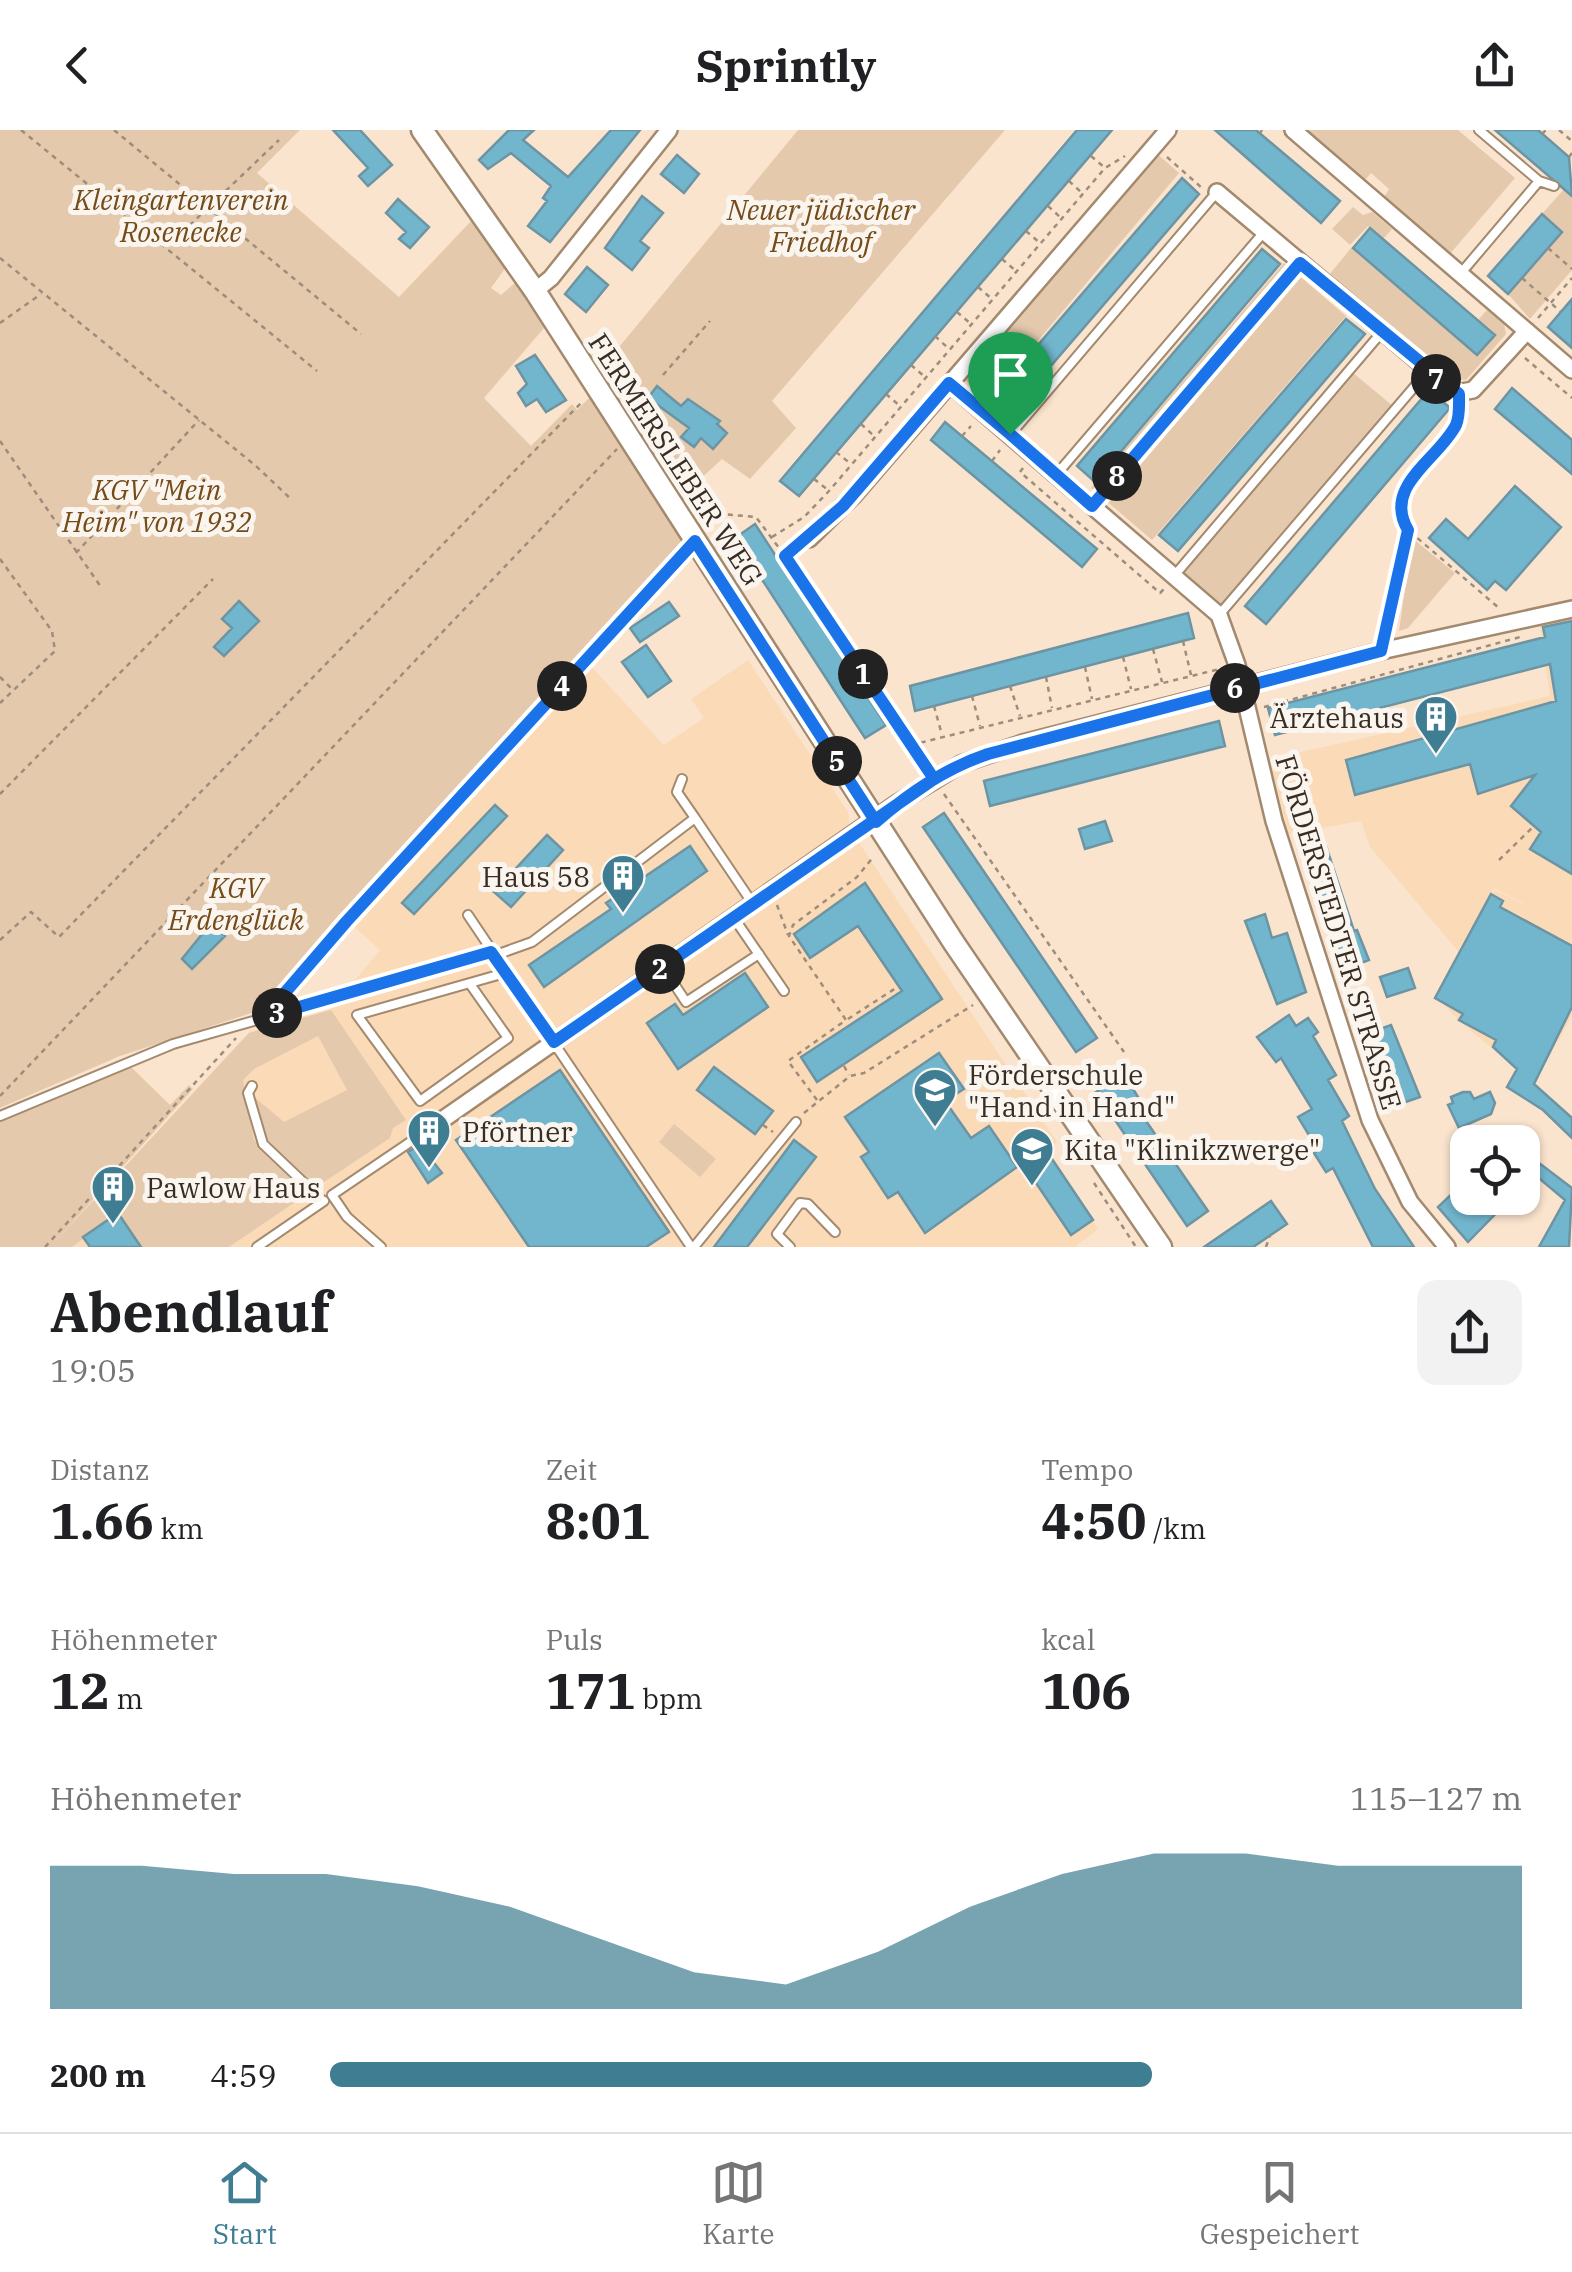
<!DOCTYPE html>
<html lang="de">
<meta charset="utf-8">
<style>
body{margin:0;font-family:"IBM Plex Serif",serif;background:#f2f2f2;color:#202124;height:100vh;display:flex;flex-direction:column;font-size:38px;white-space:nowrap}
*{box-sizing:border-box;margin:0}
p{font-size:32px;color:#757577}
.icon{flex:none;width:55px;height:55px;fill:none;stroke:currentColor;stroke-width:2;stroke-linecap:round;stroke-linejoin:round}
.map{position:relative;height:1117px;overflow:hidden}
.drawer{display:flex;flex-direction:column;background:#fff;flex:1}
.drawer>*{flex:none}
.controls{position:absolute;left:1450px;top:995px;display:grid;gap:20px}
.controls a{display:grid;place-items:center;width:90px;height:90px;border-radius:20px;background:#fff;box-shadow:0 2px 8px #0004;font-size:50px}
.pin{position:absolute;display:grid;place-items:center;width:85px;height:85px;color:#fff;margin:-102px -42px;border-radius:50% 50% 50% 0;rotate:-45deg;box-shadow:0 0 10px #0007}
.pin .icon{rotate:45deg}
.km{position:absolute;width:50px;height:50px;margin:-25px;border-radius:50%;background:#222;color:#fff;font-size:28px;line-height:50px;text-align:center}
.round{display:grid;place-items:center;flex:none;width:105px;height:105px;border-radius:20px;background:#f2f2f2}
.summary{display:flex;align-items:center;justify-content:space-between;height:170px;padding:0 50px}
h1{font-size:55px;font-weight:700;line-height:75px}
.stats{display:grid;grid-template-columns:repeat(3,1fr);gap:15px;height:170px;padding:10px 50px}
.stats div{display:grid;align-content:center}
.stats b{font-size:50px;font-weight:700}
.stats small{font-size:28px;font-weight:400}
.stats p{font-size:28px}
.chart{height:280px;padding:20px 50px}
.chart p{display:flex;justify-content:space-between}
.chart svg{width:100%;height:180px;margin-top:10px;fill:#3f7e92;opacity:.7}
ul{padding:0 50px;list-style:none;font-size:32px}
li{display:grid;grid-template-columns:160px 120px 1fr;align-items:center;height:75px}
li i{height:25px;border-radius:12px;background:#3f7e92}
header{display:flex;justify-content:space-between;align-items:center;height:130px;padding:0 50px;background:#fff;font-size:45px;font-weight:700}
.dock{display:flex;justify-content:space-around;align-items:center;height:140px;border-top:2px solid #e0e0e0;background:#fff;font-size:28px;color:#757577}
.dock a{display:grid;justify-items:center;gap:5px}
.dock .current{color:#3f7e92}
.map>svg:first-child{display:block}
.built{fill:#fbdab7}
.green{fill:#e5c9ad}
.building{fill:#72b6ce;stroke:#6c94a3;stroke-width:2.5}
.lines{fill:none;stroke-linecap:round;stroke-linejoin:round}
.service-casing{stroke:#a38a6f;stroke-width:12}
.minor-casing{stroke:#a38a6f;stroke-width:20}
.tertiary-casing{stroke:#a38a6f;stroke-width:25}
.path{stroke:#9e8c7c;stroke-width:2.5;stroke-dasharray:5 5;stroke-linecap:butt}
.service{stroke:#fff;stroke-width:8}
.minor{stroke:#fff;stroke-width:15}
.tertiary{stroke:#fff;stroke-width:20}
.route-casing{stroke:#fff;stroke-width:20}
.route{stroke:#1a73e8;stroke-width:12}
.labels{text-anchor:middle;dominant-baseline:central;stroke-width:10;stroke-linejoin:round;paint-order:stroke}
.park-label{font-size:28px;font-style:italic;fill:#754c19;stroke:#fbf5ef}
.street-label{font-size:28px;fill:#382d22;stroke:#fbf5ef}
.poi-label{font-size:28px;fill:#382d22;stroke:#fbf5ef;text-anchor:start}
</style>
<header><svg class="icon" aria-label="back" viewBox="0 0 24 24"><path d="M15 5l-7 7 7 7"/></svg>Sprintly<svg class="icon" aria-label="share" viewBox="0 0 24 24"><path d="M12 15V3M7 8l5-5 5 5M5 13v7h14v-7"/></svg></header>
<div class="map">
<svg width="1572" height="1117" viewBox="0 0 1572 1117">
<rect width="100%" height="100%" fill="#fbe4ce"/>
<!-- built -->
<path class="built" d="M1572 484V886L1534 954 1457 889 1437 867 1495 760 1539 782 1494 758 1458 821 1370 717 1361 691 1288 704 1270 629 1550 566 1539 490Z
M748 530 848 682 850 699 1057 1012 1046 1020 1098 1099 1075 1117H51L249 902 331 879 380 820 351 794 587 532 664 615 704 588 691 569Z"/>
<!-- green -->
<path class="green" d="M0 0H300L257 43 399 167 474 88 506 137 491 158 501 165 517 151 544 198 484 268 531 316 572 274 577 280 593 264 692 421 273 876 120 926 0 978Z
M798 0H1005L772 271 796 298 750 349 722 329 684 364 601 239Z
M1305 0H1458L1515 48 1449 125 1384 67 1389 59 1371 43 1365 50Z
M1155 22 1179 43 988 270 964 249Z
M1564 59 1572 66V140L1530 189 1508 164 1562 102 1542 84Z
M1353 77 1363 85 1372 82 1392 99 1383 109 1368 96 1350 115 1332 99Z
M1351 118 1477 226 1496 205 1478 190 1487 180 1504 194 1506 204 1466 250 1452 249 1329 145Z
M1284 133 1292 139 1099 364 1091 358Z
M1296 143 1346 186 1152 410 1103 368Z
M1352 242 1393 276 1221 476 1182 442Z
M1412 408 1455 443 1408 498 1399 501Z
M331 880 406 990 393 998 390 1008 315 1058 267 1013 252 965 284 992 347 960 318 906 254 939 243 950 254 1010 307 1064 229 1117H142L118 1082 72 1117H0V989L94 946 131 937 170 975 189 955 193 959 52 1115 249 903Z
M674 994 716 1029 700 1047 659 1012Z"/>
<!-- building -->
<path class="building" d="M333 0H360L392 35 368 56 359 46 368 38Z
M509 0H534L523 10 568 47 611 0H640L550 112 528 96 547 71 543 68 551 56 511 23 488 39 479 30Z
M1077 0H1112L799 366 780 351Z
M1215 0H1256L1340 71 1321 93Z
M1495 0H1538L1569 27 1572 66Z
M677 25 699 44 684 63 661 44Z
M1182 48 1199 64 1012 281 994 266Z
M642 66 663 83 640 111 649 118 632 140 605 118Z
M398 69 429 97 410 118 399 109 406 102 386 83Z
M1542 84 1562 102 1508 164 1488 146Z
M1370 98 1495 205 1477 225 1353 118Z
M1262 119 1280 134 1095 352 1077 336Z
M587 137 608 155 586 182 565 164Z
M1572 169V218L1548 197Z
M1346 189 1365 204 1178 421 1159 405Z
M535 225 566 270 546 282 537 269 526 276 518 263 527 254 516 236Z
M657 256 681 276 688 269 720 291 717 294 727 303 713 319 701 308 694 317 681 307 689 298 648 268Z
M1512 258 1572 310V344L1495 279Z
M1429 260 1450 278 1266 494 1245 476Z
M945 292 1097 419 1082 437 931 310Z
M1515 356 1561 397 1506 460 1495 451 1487 460 1429 408 1446 389 1468 409Z
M755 394 886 595 865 608 735 408Z
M239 471 259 491 224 526 214 517 232 498 222 489Z
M669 472 679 486 640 512 630 498Z
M1188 483 1194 508 915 581 910 556Z
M1572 491V744L1530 719 1541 702 1511 676 1535 645 1478 664 1470 634 1355 665 1346 630 1556 571 1550 534 1275 605 1268 578 1545 507 1543 497Z
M646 515 671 551 648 567 622 532Z
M1219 591 1225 616 990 676 984 651Z
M495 675 507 686 414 784 402 773Z
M944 683 1097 908 1076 922 923 697Z
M1105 691 1112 711 1085 719 1079 699Z
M547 705 563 720 511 777 494 762Z
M690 716 707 741 544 857 529 835 611 779 606 773Z
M1326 716 1354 801 1357 800 1369 830 1345 839 1306 723Z
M865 753 942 869 817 952 801 927 902 861 858 796 810 828 794 804Z
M1491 764 1503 771 1500 777 1572 816V877L1534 954 1572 988V1008L1543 980 1507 957 1517 939 1493 917 1496 910 1459 890 1463 884 1435 868Z
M1265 784 1272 808 1287 803 1306 862 1277 874 1245 791Z
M211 793 225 806 192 839 182 829Z
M1408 838 1415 858 1387 867 1380 847Z
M745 843 768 877 678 939 647 893 675 874 683 885Z
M1289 885 1296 896 1308 888 1318 902 1313 906 1336 945 1328 950 1349 986 1342 991 1375 1059 1414 1117H1373L1333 1038 1326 1042 1314 1023 1318 1020 1298 987 1312 979 1281 928 1276 932 1257 907Z
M1391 895 1420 967 1389 978 1366 904Z
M939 923 964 959 945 971 971 1008 989 996 1017 1037 925 1103 898 1062 888 1068 861 1027 869 1022 845 987Z
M714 937 773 981 755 1004 697 960Z
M560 940 669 1102 646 1117H529L456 1010Z
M1124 944 1141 972 1135 975 1208 1081 1187 1096 1096 962Z
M1463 962H1470L1474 969 1490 962 1495 973 1491 984 1459 998 1448 975 1453 973 1451 967Z
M794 1010 816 1027 747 1117H714Z
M420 1015 442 1043 428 1053 408 1022Z
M1522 1020 1572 1058 1569 1117H1539L1565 1070 1534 1044 1522 1055Z
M1048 1023 1093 1090 1071 1105 1026 1038Z
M1458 1058 1479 1081 1492 1068H1511L1468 1112 1438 1077Z
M1271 1071 1287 1094 1253 1117H1204Z
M118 1083 141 1117H90L83 1107Z"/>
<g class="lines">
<defs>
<path id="service" d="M1479 0 1539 51 1554 56
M1461 143 1539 51
M1010 305 1217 62
M1056 345 1264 102
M1174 446 1381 203
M1219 485 1427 242
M682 649 677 662 695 688
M468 785 691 1117
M734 788 784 861
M493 826 532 812 695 688 753 774
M663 837 686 872 759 824
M470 854 508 908 420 971 357 885 505 843
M252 956 248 963 263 1014 323 1071
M0 986 173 914 491 823
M257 1117 324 1071
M381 1117 347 1087 332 1065 422 1004
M694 1117 796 992
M790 1117 777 1104 800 1073 808 1074 835 1102"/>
<path id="minor" d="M1293 0 1572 240
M1217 62 1456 263 1473 260 1527 201
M535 161 551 148 669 0
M949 253 1219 485 1237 535 1274 691 1370 990 1410 1072 1447 1117
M809 409 855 364 1168 0
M422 1004 896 674 961 634 1023 613 1381 521 1572 479"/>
<path id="tertiary" d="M422 0 535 161 954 813 1161 1117"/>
</defs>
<!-- service casing -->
<use href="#service" class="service-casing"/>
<!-- minor casing -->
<use href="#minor" class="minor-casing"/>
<!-- tertiary casing -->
<use href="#tertiary" class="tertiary-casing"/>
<!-- path -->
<path class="path" d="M21 0 317 241
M114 0 361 204
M1559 0 1572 11
M1260 3 1262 0
M1542 4 1546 0
M1091 26 1104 37
M1167 27 1202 58
M1569 27 1572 23
M1069 51 1082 63
M1048 76 1061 88
M1026 101 1040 113
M168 116 279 10
M1548 118 1572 139
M0 128 256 336 292 370
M1002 129 1016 141
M1522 148 1561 182
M978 157 992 169
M957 182 971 194
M1538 188 1572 148
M0 193 41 164
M935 206 949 219
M1525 228 1572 268
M911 235 925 247
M663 245 710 191
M886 264 900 276
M861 294 874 306
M962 306 971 296
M0 311 101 457
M836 322 851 334
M992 331 1000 320
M1023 338 1020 342 1160 463 1165 458
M814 349 828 360
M1102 364 1289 146
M698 382 756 387 785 426 797 417
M1407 399C1378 348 1458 324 1459 278
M772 407 804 387 829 361 1105 38 1125 26
M76 423 199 290
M785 426 925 637
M0 429 52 501 55 521 0 573
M1382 504 1395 469 1408 400 1499 478
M1183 511 1191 545
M1153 519 1162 552
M1123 527 1131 559
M1085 537 1092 569
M0 547 13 560
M1046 547 1052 578
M1010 556 1020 586
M972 566 980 596
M934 576 942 605
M1264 577 1520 507
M911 615 1224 538
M0 664 213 449
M944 664 1124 922
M1499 730 1534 696
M777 775 788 805
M0 810 31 782 59 807 582 272
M272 873 682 425
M848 889 899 856
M844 936 849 945
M0 966 617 319
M817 970 788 931 846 890 789 806 793 795 857 747 874 726
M804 983 850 946 864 943 973 875
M763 995 773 1002
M1094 1053 1136 1117
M45 1117 236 908
M1266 1117 1270 1105"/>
<!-- service -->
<use href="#service" class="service"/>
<!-- minor -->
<use href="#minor" class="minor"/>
<!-- tertiary -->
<use href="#tertiary" class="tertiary"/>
</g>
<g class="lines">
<defs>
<path id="route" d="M1010 304 949 253 843 376 785 426 934 649 554 912 491 822 264 887 346 792 695 411 876 692C909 663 946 638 988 624L1381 521 1408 400C1382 356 1438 330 1456 295 1460 286 1459 275 1459 264L1300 133 1092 376 1010 304"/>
</defs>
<!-- route casing -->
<use href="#route" class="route-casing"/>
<!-- route -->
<use href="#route" class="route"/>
</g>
<!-- icons -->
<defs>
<symbol id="building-pin" viewBox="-11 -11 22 30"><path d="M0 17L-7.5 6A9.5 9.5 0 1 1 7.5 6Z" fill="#3f7e92" stroke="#fbf5ef"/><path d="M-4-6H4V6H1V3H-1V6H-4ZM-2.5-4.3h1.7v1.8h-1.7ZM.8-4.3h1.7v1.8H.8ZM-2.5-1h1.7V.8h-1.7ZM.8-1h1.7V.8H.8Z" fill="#fff"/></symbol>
<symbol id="school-pin" viewBox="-11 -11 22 30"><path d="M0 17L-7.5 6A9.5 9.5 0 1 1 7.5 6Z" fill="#3f7e92" stroke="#fbf5ef"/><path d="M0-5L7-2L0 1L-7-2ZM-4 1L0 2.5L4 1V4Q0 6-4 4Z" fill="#fff"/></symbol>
</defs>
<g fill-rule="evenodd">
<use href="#building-pin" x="1411" y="562" width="50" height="68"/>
<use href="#building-pin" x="598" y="721" width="50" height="68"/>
<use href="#school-pin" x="910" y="935" width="50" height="68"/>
<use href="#building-pin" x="404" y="976" width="50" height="68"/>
<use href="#school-pin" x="1007" y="994" width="50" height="68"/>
<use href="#building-pin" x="88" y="1032" width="50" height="68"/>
</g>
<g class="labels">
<!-- park labels -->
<g class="park-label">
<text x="181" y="69">Kleingartenverein<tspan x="181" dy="32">Rosenecke</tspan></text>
<text x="821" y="79">Neuer jüdischer<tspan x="821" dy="32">Friedhof</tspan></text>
<text x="157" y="359">KGV "Mein<tspan x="157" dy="32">Heim" von 1932</tspan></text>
<text x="236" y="757">KGV<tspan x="236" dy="32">Erdenglück</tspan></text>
</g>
<!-- street labels -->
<g class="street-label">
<text transform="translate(676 329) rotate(57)">FERMERSLEBER WEG</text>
<text transform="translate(1339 802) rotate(73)">FÖRDERSTEDTER STRASSE</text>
</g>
<!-- poi labels -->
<g class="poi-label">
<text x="1404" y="587" text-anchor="end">Ärztehaus</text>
<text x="590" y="746" text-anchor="end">Haus 58</text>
<text x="968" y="944">Förderschule<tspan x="968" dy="32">"Hand in Hand"</tspan></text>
<text x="462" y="1001">Pförtner</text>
<text x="1064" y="1019">Kita "Klinikzwerge"</text>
<text x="146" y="1057">Pawlow Haus</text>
</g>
</g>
</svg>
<div class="controls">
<a><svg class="icon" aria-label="locate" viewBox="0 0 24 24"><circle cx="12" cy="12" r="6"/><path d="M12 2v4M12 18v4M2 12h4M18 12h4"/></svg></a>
</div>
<div class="pin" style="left:1010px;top:304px;background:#1e9e55"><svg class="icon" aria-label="arrive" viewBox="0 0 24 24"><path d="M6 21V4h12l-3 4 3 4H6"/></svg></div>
<b class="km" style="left:863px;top:544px">1</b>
<b class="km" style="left:660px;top:839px">2</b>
<b class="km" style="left:277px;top:883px">3</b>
<b class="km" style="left:562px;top:556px">4</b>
<b class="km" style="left:837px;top:631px">5</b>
<b class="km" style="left:1235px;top:558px">6</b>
<b class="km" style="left:1436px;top:249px">7</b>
<b class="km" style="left:1117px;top:346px">8</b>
</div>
<section class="drawer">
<div class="summary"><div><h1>Abendlauf</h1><p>19:05</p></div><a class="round"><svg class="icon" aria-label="share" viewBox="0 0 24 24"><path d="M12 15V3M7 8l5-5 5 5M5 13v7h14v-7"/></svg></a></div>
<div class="stats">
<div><p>Distanz</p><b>1.66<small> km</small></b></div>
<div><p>Zeit</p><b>8:01</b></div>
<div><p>Tempo</p><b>4:50<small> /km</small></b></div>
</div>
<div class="stats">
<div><p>Höhenmeter</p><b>12<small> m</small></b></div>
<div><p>Puls</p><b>171<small> bpm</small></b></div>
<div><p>kcal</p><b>106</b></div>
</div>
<div class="chart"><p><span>Höhenmeter</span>115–127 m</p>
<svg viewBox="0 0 160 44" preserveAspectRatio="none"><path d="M0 44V9L10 9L20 11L30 11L40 14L50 19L60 27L70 35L80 38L90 30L100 19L110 11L120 6L130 6L140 9L150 9L160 9V44z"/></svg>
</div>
<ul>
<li><b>200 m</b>4:59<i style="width:69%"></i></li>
</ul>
</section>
<nav class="dock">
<a class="current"><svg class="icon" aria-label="home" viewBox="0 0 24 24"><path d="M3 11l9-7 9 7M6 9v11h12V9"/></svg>Start</a>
<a><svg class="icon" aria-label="map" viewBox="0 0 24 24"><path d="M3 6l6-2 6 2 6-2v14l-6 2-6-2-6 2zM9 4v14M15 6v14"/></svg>Karte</a>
<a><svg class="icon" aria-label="saved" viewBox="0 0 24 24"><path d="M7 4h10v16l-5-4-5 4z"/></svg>Gespeichert</a>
</nav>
